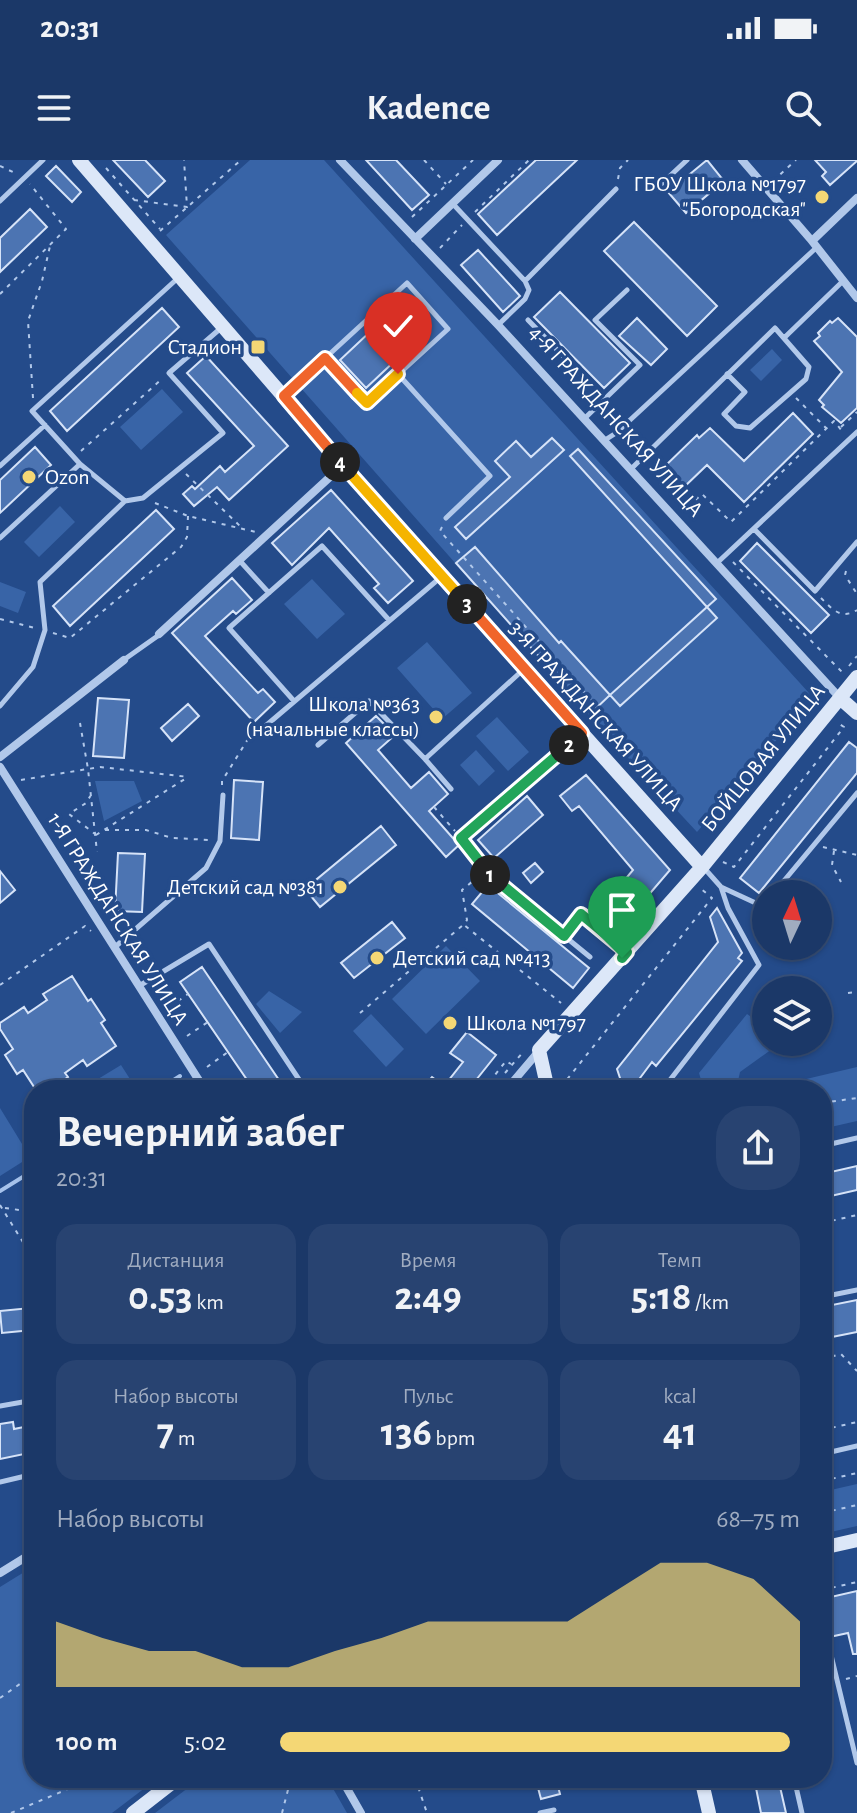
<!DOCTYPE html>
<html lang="ru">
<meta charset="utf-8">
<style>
body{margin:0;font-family:"Alegreya Sans",sans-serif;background:#284371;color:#f1f3f6;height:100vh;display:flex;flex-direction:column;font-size:30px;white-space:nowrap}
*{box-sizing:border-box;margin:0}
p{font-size:26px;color:#a0acc0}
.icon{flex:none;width:44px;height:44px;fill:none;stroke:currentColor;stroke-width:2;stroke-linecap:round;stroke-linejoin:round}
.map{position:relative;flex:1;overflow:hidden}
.sheet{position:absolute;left:24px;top:920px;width:808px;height:708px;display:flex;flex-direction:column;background:#1b3868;border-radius:32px;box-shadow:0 2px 6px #0004,0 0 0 2px #39527c}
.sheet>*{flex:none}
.needle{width:52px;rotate:4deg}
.buttons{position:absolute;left:752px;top:720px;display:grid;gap:16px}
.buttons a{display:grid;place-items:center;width:80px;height:80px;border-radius:50%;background:#1b3868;box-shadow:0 2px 6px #0004,0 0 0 2px #39527c;font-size:40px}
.pin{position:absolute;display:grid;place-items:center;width:68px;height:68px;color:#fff;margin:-82px -34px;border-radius:50% 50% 50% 0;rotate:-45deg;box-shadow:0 0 8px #0007}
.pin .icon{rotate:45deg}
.km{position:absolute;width:40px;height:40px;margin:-20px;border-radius:50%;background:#222;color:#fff;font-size:22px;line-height:40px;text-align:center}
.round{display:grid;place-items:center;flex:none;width:84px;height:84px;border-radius:32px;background:#284371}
.overview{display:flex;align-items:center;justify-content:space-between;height:136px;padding:0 32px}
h1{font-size:44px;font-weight:700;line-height:60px}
.figures{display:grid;grid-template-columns:repeat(3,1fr);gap:12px;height:136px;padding:8px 32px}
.figures div{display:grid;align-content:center;border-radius:20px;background:#284371;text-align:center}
.figures b{font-size:40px;font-weight:700}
.figures small{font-size:22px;font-weight:400}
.figures p{font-size:22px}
.chart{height:224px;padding:16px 32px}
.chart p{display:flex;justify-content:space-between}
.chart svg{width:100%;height:144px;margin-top:8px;fill:#f4d775;opacity:.7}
ul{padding:0 32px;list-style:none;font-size:26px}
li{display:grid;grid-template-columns:128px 96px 1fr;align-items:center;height:60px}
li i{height:20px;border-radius:10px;background:#f4d775}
.status{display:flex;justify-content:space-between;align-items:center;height:56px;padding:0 40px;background:#1b3868;direction:ltr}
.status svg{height:22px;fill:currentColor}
header{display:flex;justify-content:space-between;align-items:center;height:104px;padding:0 32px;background:#1b3868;font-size:36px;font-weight:700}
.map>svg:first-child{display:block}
.green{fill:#3864a7}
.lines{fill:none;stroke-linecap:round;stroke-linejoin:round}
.stream{stroke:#a6c2eb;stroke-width:4}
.building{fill:#4c74b2;stroke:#d6e3f8;stroke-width:2}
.path{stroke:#b1c8ea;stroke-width:2;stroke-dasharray:4 6;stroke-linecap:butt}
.lane{stroke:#b1c8ea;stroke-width:5}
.street{stroke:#b1c8ea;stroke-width:8}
.secondary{stroke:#dce7f8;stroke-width:14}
.split-1-casing{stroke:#fff;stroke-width:16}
.split-2-casing{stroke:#fff;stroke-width:16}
.split-3-casing{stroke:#fff;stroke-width:16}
.split-4-casing{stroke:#fff;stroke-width:16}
.split-5-casing{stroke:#fff;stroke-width:16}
.split-6-casing{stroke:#fff;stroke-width:16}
.split-1{stroke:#22a559;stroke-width:10}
.split-2{stroke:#22a559;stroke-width:10}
.split-3{stroke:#f0652b;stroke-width:10}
.split-4{stroke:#f5b400;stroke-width:10}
.split-5{stroke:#f0652b;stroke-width:10}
.split-6{stroke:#f5b400;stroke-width:10}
.poi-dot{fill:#f4d775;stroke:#244b8a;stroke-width:3}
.labels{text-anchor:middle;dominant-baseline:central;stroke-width:7;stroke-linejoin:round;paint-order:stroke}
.poi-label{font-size:22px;fill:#fff;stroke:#244b8a;text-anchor:end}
.street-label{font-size:22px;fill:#fff;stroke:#244b8a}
</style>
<div class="status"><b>20:31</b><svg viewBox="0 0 49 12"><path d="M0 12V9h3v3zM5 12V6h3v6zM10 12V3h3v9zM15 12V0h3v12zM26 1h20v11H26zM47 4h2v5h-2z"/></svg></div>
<header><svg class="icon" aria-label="menu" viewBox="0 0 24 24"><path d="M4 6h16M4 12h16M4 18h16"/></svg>Kadence<svg class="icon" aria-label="search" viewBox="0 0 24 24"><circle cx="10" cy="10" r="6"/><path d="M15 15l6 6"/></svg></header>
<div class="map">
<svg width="857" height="1653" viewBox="0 0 857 1653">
<rect width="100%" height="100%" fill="#244b8a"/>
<!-- green -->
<path class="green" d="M250 0H324L809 533 812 539 697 672 605 573 166 75Z
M772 189 782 200 761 221 750 210Z
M162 229 183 252 141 290 120 267Z
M60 346 75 362 39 397 24 382Z
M312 419 345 454 317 479 284 444Z
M0 422 26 432 18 453 0 446Z
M427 482 472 533 442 559 397 508Z
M497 557 529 592 508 611 476 576Z
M476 590 495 611 479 626 460 605Z
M95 621H134L142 641 104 661Z
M446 786 480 821 426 874 392 839Z
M269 831 302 852 280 873 256 844Z
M371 854 404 889 386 907 353 871Z
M747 854 766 867V882H782L740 912 736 930H704L699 913Z
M121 905 137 930H80Z
M857 907V961L822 969V930H803L802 920Z
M0 948 30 997 0 1016Z
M857 1324V1366L822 1374V1332Z
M34 1406V1618H158L112 1653H0V1427Z
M201 1618H327L347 1653H155Z"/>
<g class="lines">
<!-- stream -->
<path class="stream" d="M158 930 180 916
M0 1031 34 1010"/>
</g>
<!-- building -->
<path class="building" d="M113 0H145L165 21 148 37Z
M366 0H396L429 35 412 50Z
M536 0H577L497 75 478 54Z
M707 0 724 21 686 53 668 32Z
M815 0H857V1L830 25 822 16 826 12Z
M56 6 81 32 72 42 46 16Z
M30 49 47 67 0 112V78Z
M634 62 717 146 687 176 604 91Z
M478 90 520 136 503 152 461 105Z
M560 132 630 203 604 228 534 157Z
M162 148 179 167 67 271 50 251Z
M389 154 415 182 366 228 340 200Z
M637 158 667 189 651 205 619 176Z
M838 158 857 177V248L841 263 822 247 824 245 819 240 842 212 814 181 820 176 818 173 830 161 832 163Z
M206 196 288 286 229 340 217 327 194 346 183 334 192 326 195 329 220 306 225 312 254 286 187 213Z
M793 253 813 274 744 342 707 305 682 329 662 309 697 275 699 278 710 268 744 301Z
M552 278 564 290 466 379 455 367 510 317 495 301 516 281 531 297Z
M35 287 51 305 0 353V320Z
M578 289 716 439 707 447 570 296Z
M331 330 413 421 388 443 374 428 379 424 329 368 292 405 272 383Z
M156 350 174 369 70 466 53 446Z
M757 383 829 455 811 473 740 401Z
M475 387 559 483 561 481 610 535 590 554 456 403Z
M232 418 252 440 236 454 233 451 205 476 258 533 263 529 275 542 254 562 172 473Z
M707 447 717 458 620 546 610 535Z
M98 538 129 540 124 598 93 596Z
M188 544 199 556 172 581 161 568Z
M376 556 395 575 378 590 411 628 429 612 448 634 429 651 459 685 446 697 346 583Z
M849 582 857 588V613L759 733 740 718Z
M586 615 670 710 616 773 589 750 603 734 609 739 633 710 579 646 572 651 560 636Z
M234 620 263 622 259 680 231 678Z
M527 636 543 655 494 698 478 680Z
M381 666 396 685 320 747 305 729Z
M118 693 145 694 142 752 115 751Z
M535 703 543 712 531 723 523 713Z
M0 711 15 730 0 743Z
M488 725 589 808 573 828 472 744Z
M717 748 742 793 738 798 742 801 656 906 652 902 631 930H624L617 909 718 782 710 757Z
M392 762 405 778 354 818 341 803Z
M202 807 279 920 264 930H254L180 822Z
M72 816 88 841 91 839 105 860 101 863 116 886 87 906 83 900 65 913 68 917 49 930H36L23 910 17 914 5 895 13 889 0 869V863L24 847 28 853 47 840 43 834Z
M467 872 496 895 468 930H421L432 917 444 926 463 902 450 893Z
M857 1006V1030L822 1038V1014Z
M857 1140V1172L822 1179V1147Z
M30 1148 32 1170 2 1173 0 1151Z
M13 1262 14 1269 34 1265V1292L0 1299V1264Z
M857 1431V1494H853L848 1473 825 1478 822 1439Z
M754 1618H778L786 1653H761Z
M556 1619 560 1634 541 1639 537 1624Z"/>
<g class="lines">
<!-- path -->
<path class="path" d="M424 0 446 24
M0 6 15 13
M106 8 160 69
M618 19 620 8 628 0
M773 21 796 0
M134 40 187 47 184 0
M475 52 529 0
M412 57 473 0
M160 71 241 0
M440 88 462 65
M0 134 66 69 30 24
M33 238 28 161 42 121 50 86
M796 238 826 268
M841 267 857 252
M81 291 163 218
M186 314 242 368
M660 325 668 317 693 342 702 334 731 362 834 261 842 271
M155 343 188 356 256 372
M442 367 440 371 609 560
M733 402 843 513
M846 411 845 415 857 434
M821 438C832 449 841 460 857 450
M0 459 35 468
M53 473 70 478 181 387 187 377 188 356
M849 506 857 496
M80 563 88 609 97 692
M21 620 100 607 189 617
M222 625V621L248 579
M91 635 86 643 69 654 95 674
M434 647 455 671
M105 670H146L172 678 210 680
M96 675 188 617
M823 687 857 695
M834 691 832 705 841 722
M723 702 734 707 844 567 838 563
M479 716 462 730 467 760 464 765 561 843
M0 825 85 766 91 771
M848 833 857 832
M170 847 188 834
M360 853 463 765
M187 876 208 862
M207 907 228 892
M505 913 524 891
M472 924 479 930
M561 927 712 738 700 728
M238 930 249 922
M483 930 506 901 511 904
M822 943 857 938
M0 1045 34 1100
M5 1048 34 1052
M822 1063 857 1055
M822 1199 841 1194 857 1211
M822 1270 857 1262
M822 1321 857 1313
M822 1353 857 1345
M822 1430 857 1422
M846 1519 857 1516
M0 1538 34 1514
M415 1618 427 1653
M356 1626 392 1618
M11 1653 94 1618
M282 1653 291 1618"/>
<!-- lane -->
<path class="lane" d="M656 29 687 0
M0 41 43 0
M453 44 525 121 529 130 525 139 498 165
M525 121 616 29
M528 160 605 239
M784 178 843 121
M398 214 490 316 446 358
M285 235 407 123 448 169 367 243 325 198
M585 258 640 205 595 160 627 130
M605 280 616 273 817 87
M0 306 45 265
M631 309 775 168 809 207 806 219 750 268 736 266 724 254 745 232 727 214
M125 341 143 338 223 273 169 213 221 168
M755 370 815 431 857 382
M0 378 80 304
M240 401 269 433
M717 403 857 272
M125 499 159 475
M294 541 229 468 322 386 389 460
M0 546 33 507 45 470 40 422 125 341 80 304 32 251 178 118
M256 574 441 417
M581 574 461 678 492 717 590 797
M318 585 369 541 425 599
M451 629 425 599 524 509
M721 727 760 745 766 740
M773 734 857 633
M564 775 581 754 626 792
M115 787 206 708 220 681 223 635
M139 826 209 784 306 930
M672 930 670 920 759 805 728 748 721 727 705 709
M822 986 857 978
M822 1137 857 1130
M0 1246 34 1240
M822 1294 857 1286
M0 1322 34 1314
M822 1484 831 1495 857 1603
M794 1618 802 1653
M540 1653 554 1650"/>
<!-- street -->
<path class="street" d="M340 0 498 165 840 538
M742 0 812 81 857 138
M415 79 498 0
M812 81 857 38
M159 474 343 305
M0 597 124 500
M0 607 205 930
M506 930 539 891
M0 1413 34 1392
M341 1618 361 1653"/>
<!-- secondary -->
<path class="secondary" d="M79 0 367 333 702 707
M840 538 857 553
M548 930 539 890 702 707 857 517
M822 1388 857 1380
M701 1618 709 1653
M133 1653 178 1618"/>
</g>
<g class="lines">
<defs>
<path id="split-1" d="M490 715 564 776 581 754 627 792 622 798"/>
<path id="split-2" d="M490 715 461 678 569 585"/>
<path id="split-3" d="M467 444 582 573 569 585"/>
<path id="split-4" d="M340 302 467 444"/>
<path id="split-5" d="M340 302 284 236 325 198 357 233"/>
<path id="split-6" d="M357 233 367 243 398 214"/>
</defs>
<!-- split-1 casing -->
<use href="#split-1" class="split-1-casing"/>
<!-- split-2 casing -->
<use href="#split-2" class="split-2-casing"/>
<!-- split-3 casing -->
<use href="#split-3" class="split-3-casing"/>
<!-- split-4 casing -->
<use href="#split-4" class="split-4-casing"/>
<!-- split-5 casing -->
<use href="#split-5" class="split-5-casing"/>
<!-- split-6 casing -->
<use href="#split-6" class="split-6-casing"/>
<!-- split-1 -->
<use href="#split-1" class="split-1"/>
<!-- split-2 -->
<use href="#split-2" class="split-2"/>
<!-- split-3 -->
<use href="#split-3" class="split-3"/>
<!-- split-4 -->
<use href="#split-4" class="split-4"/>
<!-- split-5 -->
<use href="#split-5" class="split-5"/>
<!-- split-6 -->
<use href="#split-6" class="split-6"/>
</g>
<!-- markers -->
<g class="poi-dot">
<circle cx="822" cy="37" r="8"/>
<rect x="250" y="179" width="16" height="16" rx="4"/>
<circle cx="29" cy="317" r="8"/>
<circle cx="436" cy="557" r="8"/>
<circle cx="340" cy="727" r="8"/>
<circle cx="377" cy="798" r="8"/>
<circle cx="450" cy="863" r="8"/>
</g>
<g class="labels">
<!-- poi labels -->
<g class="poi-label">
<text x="806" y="24">ГБОУ Школа №1797<tspan x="806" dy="25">"Богородская"</tspan></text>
<text x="242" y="187">Стадион</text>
<text x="45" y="317" text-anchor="start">Ozon</text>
<text x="420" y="544">Школа №363<tspan x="420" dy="25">(начальные классы)</tspan></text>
<text x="324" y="727">Детский сад №381</text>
<text x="393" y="798" text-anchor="start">Детский сад №413</text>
<text x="466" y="863" text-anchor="start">Школа №1797</text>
</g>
<!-- street labels -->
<g class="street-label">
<text transform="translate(616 261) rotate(48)">4-Я ГРАЖДАНСКАЯ УЛИЦА</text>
<text transform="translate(596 556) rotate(48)">3-Я ГРАЖДАНСКАЯ УЛИЦА</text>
<text transform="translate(763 598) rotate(-51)">БОЙЦОВАЯ УЛИЦА</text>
<text transform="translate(118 759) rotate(58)">1-Я ГРАЖДАНСКАЯ УЛИЦА</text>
</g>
</g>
</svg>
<div class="buttons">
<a><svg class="needle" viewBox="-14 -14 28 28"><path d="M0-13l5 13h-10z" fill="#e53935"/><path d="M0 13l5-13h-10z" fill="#a0acc0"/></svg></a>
<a><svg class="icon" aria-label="layers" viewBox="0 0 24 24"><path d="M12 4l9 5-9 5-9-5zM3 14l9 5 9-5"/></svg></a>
</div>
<div class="pin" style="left:622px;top:798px;background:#1e9e55"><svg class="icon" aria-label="arrive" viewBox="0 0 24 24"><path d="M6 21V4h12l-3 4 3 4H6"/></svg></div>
<div class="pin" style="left:398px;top:214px;background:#d93025"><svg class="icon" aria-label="check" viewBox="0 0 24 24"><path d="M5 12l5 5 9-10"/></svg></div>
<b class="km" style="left:490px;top:715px">1</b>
<b class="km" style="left:569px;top:585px">2</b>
<b class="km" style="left:467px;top:444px">3</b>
<b class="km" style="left:340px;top:302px">4</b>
<section class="sheet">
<div class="overview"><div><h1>Вечерний забег</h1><p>20:31</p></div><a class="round"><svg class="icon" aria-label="share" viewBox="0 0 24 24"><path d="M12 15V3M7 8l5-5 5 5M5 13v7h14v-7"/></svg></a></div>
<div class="figures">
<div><p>Дистанция</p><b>0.53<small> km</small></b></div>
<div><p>Время</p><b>2:49</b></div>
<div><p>Темп</p><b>5:18<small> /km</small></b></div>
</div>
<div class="figures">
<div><p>Набор высоты</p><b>7<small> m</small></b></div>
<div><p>Пульс</p><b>136<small> bpm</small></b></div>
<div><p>kcal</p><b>41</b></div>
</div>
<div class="chart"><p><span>Набор высоты</span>68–75 m</p>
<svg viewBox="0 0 160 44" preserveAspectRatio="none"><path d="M0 44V24L10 29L20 33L30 33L40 38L50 38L60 33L70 29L80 24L90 24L100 24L110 24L120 15L130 6L140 6L150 11L160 24V44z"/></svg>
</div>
<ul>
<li><b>100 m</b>5:02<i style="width:98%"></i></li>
</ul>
</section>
</div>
